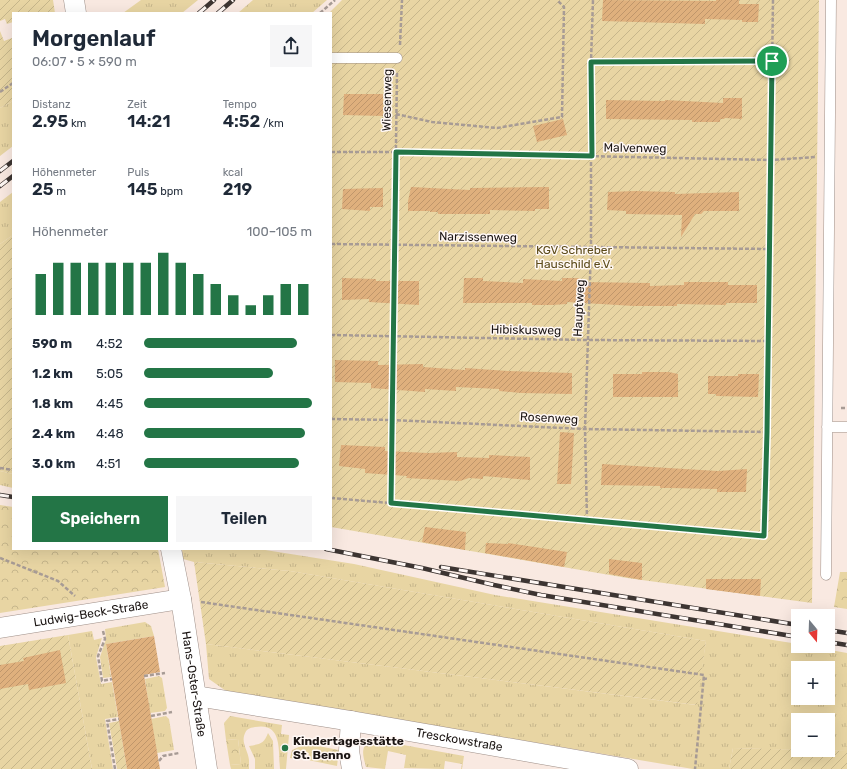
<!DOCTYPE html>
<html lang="de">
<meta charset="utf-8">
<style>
body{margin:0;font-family:Rubik,sans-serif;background:#f6f6f7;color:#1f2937;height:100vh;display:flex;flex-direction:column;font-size:15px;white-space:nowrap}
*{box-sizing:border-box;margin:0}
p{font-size:13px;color:#747a83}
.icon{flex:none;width:22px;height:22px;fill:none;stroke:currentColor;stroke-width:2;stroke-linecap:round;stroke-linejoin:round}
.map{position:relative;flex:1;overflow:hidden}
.details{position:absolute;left:12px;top:12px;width:320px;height:538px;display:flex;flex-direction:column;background:#fff;border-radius:0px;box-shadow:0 4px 16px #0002}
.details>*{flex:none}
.needle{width:26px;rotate:161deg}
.fabs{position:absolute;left:791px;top:609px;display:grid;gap:8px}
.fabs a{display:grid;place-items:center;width:44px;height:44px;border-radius:0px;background:#fff;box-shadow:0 4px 16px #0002;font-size:20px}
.pin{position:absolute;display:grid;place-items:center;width:34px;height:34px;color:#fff;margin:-17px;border:2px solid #fff;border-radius:50%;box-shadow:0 1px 4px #0007}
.round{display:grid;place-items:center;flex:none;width:42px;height:42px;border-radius:0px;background:#f6f6f7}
.overview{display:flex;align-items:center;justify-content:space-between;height:68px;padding:0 20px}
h1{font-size:22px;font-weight:600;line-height:30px}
.metrics{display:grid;grid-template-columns:repeat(3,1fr);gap:6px;height:68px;padding:4px 20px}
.metrics div{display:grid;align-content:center}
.metrics b{font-size:17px;font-weight:600}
.metrics small{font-size:11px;font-weight:400}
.metrics p{font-size:11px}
.chart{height:112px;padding:8px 20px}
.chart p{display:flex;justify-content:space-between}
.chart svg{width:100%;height:72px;margin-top:4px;stroke:#237546;stroke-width:6}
.primary-button{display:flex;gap:8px;margin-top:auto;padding:8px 20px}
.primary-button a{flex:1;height:46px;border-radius:0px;background:#237546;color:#fff;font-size:16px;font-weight:600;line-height:46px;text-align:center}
.primary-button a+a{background:#f6f6f7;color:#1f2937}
ul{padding:0 20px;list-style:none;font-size:13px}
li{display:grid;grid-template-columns:64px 48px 1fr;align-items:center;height:30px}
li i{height:10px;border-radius:5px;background:#237546}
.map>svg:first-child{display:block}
.grass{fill:url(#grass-tufts);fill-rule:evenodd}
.forest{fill:url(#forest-crowns)}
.garden{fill:url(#garden-furrows)}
.building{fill:url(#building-hatch)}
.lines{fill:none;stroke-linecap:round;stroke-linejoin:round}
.lane-casing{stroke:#9e8f88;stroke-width:11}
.street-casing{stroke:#9e8f88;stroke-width:21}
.path{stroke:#a79b95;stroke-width:2.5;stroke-dasharray:4 2;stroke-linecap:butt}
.lane{stroke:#fff;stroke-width:10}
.street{stroke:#fff;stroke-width:20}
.rail-casing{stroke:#3d3532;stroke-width:4.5}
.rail{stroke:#fff8f5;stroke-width:3;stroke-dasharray:9;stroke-linecap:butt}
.route-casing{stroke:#fff;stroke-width:8}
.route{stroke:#237546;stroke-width:5}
.poi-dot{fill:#237546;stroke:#fff8f5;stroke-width:1.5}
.labels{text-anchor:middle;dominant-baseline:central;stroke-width:3;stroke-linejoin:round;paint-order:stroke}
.street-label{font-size:12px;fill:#1b1513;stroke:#fff8f5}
.park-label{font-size:12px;fill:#5c4b1a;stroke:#fff8f5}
.poi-label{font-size:12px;font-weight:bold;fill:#1b1513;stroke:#fff8f5;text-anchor:start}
</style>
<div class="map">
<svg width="847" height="769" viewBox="0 0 847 769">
<defs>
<pattern id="grass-tufts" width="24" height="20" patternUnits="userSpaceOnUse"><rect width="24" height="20" fill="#e8d5a3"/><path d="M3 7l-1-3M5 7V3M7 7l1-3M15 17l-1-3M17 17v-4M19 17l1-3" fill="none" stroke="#c6b68b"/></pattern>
<pattern id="forest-crowns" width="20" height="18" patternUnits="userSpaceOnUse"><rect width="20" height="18" fill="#e8d5a3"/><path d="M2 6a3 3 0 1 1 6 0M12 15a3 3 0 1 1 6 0" fill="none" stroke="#c6b68b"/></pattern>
<pattern id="garden-furrows" width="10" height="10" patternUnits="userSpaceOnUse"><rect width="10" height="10" fill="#e8d5a3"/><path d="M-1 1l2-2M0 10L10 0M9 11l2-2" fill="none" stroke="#c6b68b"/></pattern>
<pattern id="building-hatch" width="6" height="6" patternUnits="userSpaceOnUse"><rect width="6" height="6" fill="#dfb07d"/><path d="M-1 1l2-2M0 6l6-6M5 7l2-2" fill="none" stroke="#bf966b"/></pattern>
</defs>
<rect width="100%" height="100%" fill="#f9e9e1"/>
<!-- grass -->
<path class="grass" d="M141 0H198L182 13H123Z
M253 0H327L312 13H238Z
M13 101V146L0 156V108Z
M13 192V235L0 244V202Z
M0 471 13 474V488L0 485Z
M182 549H259L354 564 495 595 798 644V646H808L847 653V751L804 750H828V720H798V750L733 748 729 769H693L226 691 209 679 206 644 696 705 706 641 290 571 194 562 183 559ZM798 668H828V698H798Z
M145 622 151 626 154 636 106 644 111 677 103 678 100 657 106 639 105 629Z
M92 631 94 640 102 638 96 657 101 684 112 682 118 717 105 719 113 769H92L68 635Z
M159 676 162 678 167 708 165 711 150 713 145 679Z
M166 716 169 719 174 750 157 753 151 719Z
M230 716 282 725 281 734 289 735 286 769H280C278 751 283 722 255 727 249 728 246 729 244 736 242 744 248 751 249 760 249 763 249 766 249 769H231L230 765 241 764 238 739 226 740 224 723Z
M268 733 273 741 274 769H255V759L249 746C260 744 264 744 268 733Z
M370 739 464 756 462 769H461L462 764 445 761 444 769 404 768 406 755 388 751 385 769 366 767C363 755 360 749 370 739Z"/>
<!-- forest -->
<path class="forest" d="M0 505 13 507V549H158L165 587 0 613Z
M840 572H847V609L834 607Z
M238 739 241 764 230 765 226 740Z
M302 743 339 750 337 766 308 760 309 753 301 752 298 759 290 758 292 750 301 746Z"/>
<!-- garden -->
<path class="garden" d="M0 0H53L55 13H13V22L7 24 5 19 0 21Z
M342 0H819L812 603 627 578 331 527V13H329Z
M0 31 4 41 12 38 13 39V101L0 108Z
M13 235V474L0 471V244Z
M194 562 290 571 706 641 697 705 206 644Z
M68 635 92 769H0V646Z
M119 721 127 769H117L109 723Z
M733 748 847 751V769H729Z"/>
<!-- building -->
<path class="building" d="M603 0 716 1V0H739V4H759L758 22H742V20L705 19V24L602 21Z
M344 94H383V116L343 115Z
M723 98H742V119L725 118 724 119H720V122H692V120L606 119V100L665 101V100L723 103Z
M563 119 567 135 537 142 533 126Z
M411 187 470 190V188L549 187V209H535V211L490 210V214H438V212H430V211H408V201Z
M383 188V207H370V211L342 209 343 189Z
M635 191 675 192V194L739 192V211H704L701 214H695L681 237 682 215 626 214V211L607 210 608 192Z
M342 278 376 279V281H419V305L369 302V299L342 300Z
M464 278H483V281L523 283V279L562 281V278H579V282L650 283V286L684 285V282H728V285H757V303H726V305L677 304V306H634L567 302V304L552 305H532V303H463Z
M335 360 378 361V365L423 364V367L465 370V368L508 371 572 373V394L521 393 499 391V389L456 387V391L425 389V392L371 388V383L335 382Z
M642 372H669L678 374V397H613V374H642Z
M738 374H759L758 397 716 396V394H708V376H738Z
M560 432 574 433 571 484H557Z
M341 445 385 447V451L428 453 457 452V457L489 458V455L530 457V480L483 476V479L469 478 460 481 406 478 407 476 365 473V469L339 466Z
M602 464 718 471 747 469 746 492H717V489L668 488H660V486L601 485Z
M425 527 466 532 465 550 422 542Z
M486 543 508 544V543L567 552 564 567 485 553Z
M609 559 642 563V580L609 574Z
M706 579H761L760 596 706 589Z
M154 636 160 672 144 675 160 769H127L106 644Z
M60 650 66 683 29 690 28 684 0 689V665L24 661 23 658Z"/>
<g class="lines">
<defs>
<path id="lane" d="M331 58H397
M827 427H847
M826 575 831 0"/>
<g id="street">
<path d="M74 0 76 13"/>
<path id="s1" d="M171 549 181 599 207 769"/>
<path id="s2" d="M0 628 181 599"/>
<path id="s3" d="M196 696 351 721 628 769"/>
<path d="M351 721 349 751 352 769"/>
</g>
</defs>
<!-- lane casing -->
<use href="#lane" class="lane-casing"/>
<!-- street casing -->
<use href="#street" class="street-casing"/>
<!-- path -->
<path class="path" d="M320 13 335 0
M400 45 402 0
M591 62 772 61
M0 92 13 83
M396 114 432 122 497 128 562 117 564 7 557 0
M331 152H396L771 160 816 157
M331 244 769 249
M331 335 587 340 768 341
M841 408H847
M331 419 392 420 585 429 767 432
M0 468 13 470
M331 498 764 535 767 432 773 0
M391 503 397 72
M587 520 585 429 591 248V62L593 0
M0 558 58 581 75 596
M201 602 704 675 695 769
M103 631 105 639 98 656 102 681 112 679
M144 676 165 673
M703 678 708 679
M151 716 172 712
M159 761 163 756 179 753
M115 769 107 721 119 719"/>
<!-- lane -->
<use href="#lane" class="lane"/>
<!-- street -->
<use href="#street" class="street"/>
<defs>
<path id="rail" d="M199 13 214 0
M218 13 233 0
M0 171 13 161
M0 186 13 176
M0 495 13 497
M326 549 422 568 494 585 541 595 798 637
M441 567 798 625
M828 630 847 633
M828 642 847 645"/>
</defs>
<!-- rail casing -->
<use href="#rail" class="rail-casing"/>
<!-- rail -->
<use href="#rail" class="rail"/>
</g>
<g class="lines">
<defs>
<path id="route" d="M772 61 767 432 764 536 391 503 396 152 592 156 591 62Z"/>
</defs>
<!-- route casing -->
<use href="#route" class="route-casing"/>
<!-- route -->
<use href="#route" class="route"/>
</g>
<!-- markers -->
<circle class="poi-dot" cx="285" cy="748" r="4"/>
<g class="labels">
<!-- street labels -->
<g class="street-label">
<text transform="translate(387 100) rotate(-89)">Wiesenweg</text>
<text transform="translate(635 148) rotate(1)">Malvenweg</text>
<text transform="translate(478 237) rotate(1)">Narzissenweg</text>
<text transform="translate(579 308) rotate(-87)">Hauptweg</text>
<text transform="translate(526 330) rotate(1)">Hibiskusweg</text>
<text transform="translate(549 418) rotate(3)">Rosenweg</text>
<text stroke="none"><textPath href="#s2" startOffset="92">Ludwig-Beck-Straße</textPath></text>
<text stroke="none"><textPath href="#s1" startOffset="137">Hans-Oster-Straße</textPath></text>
<text stroke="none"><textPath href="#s3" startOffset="267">Tresckowstraße</textPath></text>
</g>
<!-- park labels -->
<g class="park-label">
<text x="574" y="250">KGV Schreber<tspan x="574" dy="14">Hauschild e.V.</tspan></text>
</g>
<!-- poi labels -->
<g class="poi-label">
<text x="293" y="741">Kindertagesstätte<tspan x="293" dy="14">St. Benno</tspan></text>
</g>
</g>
</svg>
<div class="fabs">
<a><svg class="needle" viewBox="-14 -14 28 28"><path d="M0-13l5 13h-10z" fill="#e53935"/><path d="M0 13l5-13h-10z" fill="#747a83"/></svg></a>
<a>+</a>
<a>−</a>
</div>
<div class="pin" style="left:772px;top:61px;background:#1e9e55"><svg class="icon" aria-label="arrive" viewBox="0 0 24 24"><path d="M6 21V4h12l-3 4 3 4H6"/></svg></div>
<section class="details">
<div class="overview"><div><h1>Morgenlauf</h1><p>06:07 · 5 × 590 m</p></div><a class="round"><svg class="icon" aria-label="share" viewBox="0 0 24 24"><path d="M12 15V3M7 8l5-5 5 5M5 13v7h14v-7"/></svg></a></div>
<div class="metrics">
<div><p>Distanz</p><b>2.95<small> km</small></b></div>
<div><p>Zeit</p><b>14:21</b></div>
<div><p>Tempo</p><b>4:52<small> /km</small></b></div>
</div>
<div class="metrics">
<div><p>Höhenmeter</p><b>25<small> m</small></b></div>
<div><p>Puls</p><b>145<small> bpm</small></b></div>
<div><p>kcal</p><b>219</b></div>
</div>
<div class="chart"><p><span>Höhenmeter</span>100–105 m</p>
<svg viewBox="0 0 160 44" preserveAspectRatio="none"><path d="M5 44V19M15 44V12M25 44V12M35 44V12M45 44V12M55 44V12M65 44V12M75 44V6M85 44V12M95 44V19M105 44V25M115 44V32M125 44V38M135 44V32M145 44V25M155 44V25"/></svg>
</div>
<ul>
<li><b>590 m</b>4:52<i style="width:91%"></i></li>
<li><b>1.2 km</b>5:05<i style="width:77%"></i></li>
<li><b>1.8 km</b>4:45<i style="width:100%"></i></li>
<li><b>2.4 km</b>4:48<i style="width:96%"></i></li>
<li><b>3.0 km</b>4:51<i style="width:92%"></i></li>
</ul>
<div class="primary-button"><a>Speichern</a><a>Teilen</a></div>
</section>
</div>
